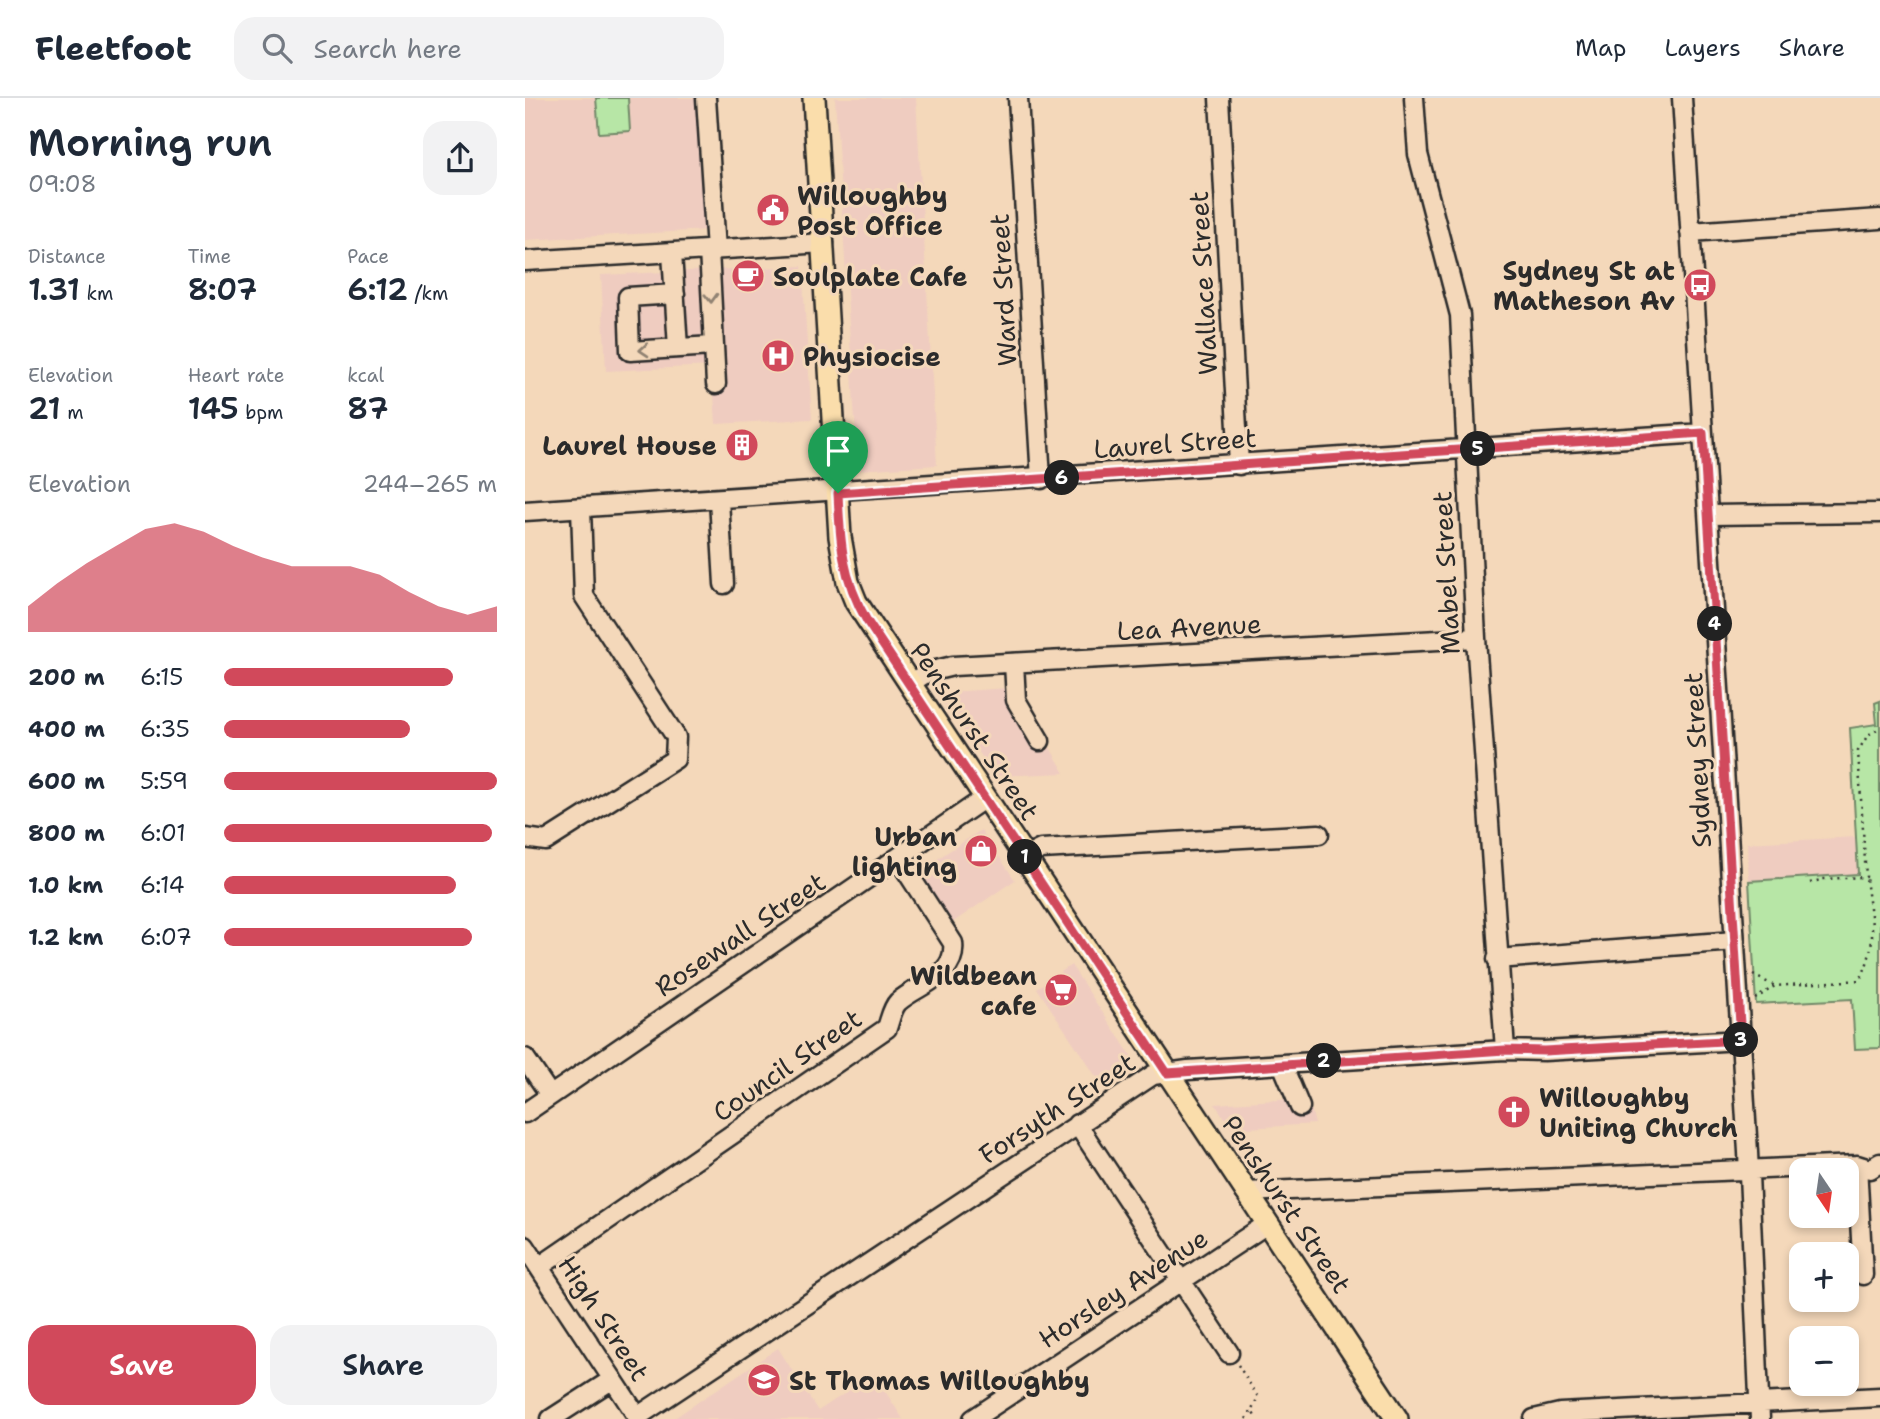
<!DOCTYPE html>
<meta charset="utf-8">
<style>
body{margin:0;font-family:"Shantell Sans",sans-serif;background:#f2f2f3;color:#1f2937;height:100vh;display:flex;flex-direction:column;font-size:26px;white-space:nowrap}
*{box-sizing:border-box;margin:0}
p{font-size:23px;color:#747a83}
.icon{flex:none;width:38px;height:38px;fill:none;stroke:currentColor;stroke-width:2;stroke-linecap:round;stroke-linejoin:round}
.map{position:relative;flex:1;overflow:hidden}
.details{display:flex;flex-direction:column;background:#fff;width:525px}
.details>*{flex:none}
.needle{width:46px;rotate:167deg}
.buttons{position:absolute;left:1264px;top:1060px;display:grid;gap:14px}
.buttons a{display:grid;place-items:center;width:70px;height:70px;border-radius:14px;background:#fff;box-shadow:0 4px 10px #0003;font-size:35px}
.pin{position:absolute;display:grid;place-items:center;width:60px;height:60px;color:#fff;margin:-72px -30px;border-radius:50% 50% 50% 0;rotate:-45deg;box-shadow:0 0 7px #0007}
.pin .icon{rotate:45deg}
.km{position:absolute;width:35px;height:35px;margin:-18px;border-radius:50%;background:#222;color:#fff;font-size:19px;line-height:35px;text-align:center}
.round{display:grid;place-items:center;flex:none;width:74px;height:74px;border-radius:21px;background:#f2f2f3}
.overview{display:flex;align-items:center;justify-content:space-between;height:119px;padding:0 28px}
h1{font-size:38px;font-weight:600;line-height:52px}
.stats{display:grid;grid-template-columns:repeat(3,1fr);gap:10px;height:119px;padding:7px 28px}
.stats div{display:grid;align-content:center}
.stats b{font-size:30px;font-weight:600}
.stats small{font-size:19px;font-weight:400}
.stats p{font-size:19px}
.chart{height:196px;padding:14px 28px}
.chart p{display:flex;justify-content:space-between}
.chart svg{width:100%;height:126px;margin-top:7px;fill:#d1495b;opacity:.7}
.action{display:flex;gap:14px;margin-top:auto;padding:14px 28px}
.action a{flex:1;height:80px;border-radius:21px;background:#d1495b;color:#fff;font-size:28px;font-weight:600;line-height:80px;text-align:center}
.action a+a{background:#f2f2f3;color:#1f2937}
ul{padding:0 28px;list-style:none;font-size:23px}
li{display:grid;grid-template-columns:112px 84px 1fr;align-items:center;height:52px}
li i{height:18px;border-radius:9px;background:#d1495b}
header{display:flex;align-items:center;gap:42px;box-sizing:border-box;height:98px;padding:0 35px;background:#fff;border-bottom:2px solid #e0e1e3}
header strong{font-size:33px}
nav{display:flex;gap:38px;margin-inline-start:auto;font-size:24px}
.search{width:490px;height:63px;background:#f2f2f3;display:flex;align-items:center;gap:18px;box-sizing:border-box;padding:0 24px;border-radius:21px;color:#747a83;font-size:26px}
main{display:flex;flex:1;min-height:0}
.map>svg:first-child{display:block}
.built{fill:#efccc0}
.green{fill:#b7e6a6;stroke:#718868;stroke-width:2}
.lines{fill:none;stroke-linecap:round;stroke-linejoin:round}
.minor-casing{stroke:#2b2b2b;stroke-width:23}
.major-casing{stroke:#2b2b2b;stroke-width:26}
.path{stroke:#2b2b2b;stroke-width:2.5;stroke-dasharray:2 5;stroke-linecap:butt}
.minor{stroke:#f4d8ba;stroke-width:18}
.major{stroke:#faddab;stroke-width:21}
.oneway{stroke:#908272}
.route-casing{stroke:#fff;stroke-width:14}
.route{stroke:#d1495b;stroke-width:9}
.labels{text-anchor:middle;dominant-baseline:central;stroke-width:6;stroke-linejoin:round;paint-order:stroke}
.poi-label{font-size:26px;font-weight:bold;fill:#2b2b2b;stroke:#f4d8ba;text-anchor:start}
.street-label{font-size:26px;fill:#2b2b2b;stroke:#f4d8ba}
</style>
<header>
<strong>Fleetfoot</strong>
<div class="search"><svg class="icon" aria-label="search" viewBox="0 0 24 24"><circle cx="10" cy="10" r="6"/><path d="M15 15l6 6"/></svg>Search here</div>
<nav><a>Map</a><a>Layers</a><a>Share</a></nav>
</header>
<main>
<section class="details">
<div class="overview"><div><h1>Morning run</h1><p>09:08</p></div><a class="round"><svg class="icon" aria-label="share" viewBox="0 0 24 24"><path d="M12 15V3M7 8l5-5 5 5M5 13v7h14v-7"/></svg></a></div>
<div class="stats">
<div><p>Distance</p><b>1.31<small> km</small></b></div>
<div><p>Time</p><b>8:07</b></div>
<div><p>Pace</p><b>6:12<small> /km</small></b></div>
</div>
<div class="stats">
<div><p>Elevation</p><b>21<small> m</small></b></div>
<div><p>Heart rate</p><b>145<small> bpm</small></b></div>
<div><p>kcal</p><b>87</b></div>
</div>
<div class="chart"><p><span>Elevation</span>244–265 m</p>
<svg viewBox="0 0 160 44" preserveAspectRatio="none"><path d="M0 44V35L10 27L20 20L30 14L40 8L50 6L60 9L70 14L80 18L90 21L100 21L110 21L120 24L130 30L140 35L150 38L160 35V44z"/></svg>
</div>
<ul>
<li><b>200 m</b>6:15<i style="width:84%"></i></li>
<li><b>400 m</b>6:35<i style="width:68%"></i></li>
<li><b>600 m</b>5:59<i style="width:100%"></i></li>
<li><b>800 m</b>6:01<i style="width:98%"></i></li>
<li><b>1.0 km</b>6:14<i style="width:85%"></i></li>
<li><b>1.2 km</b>6:07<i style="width:91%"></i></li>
</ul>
<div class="action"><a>Save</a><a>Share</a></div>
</section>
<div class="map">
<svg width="1355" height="1321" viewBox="0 0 1355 1321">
<rect width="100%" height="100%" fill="#f4d8ba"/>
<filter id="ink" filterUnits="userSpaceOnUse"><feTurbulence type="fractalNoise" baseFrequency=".0143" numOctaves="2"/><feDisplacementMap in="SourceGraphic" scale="14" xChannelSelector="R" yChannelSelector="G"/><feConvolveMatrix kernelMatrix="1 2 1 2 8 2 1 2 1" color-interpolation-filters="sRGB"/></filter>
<g filter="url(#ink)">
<!-- built -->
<path class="built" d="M0 0H177L183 132 0 142Z
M310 0H391L412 367 333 372Z
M277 168 287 321 191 326 187 268 81 273 76 177Z
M496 589V601L540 675 471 678 411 595Z
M456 732 490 782 424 827 391 775Z
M1331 739 1333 776 1224 783 1222 745Z
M546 867 607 959V966L576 986 512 890Z
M768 1001 772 1010H786L790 1026 707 1031 690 1006Z
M253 1250 293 1313 349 1276 378 1321H148Z"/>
<!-- green -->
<path class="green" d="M71 0H103L105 33 74 35Z
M1355 603V950L1330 951 1327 901 1231 906 1224 783 1333 776 1325 630 1352 626 1350 605Z"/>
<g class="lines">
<defs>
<path id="minor" d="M181 0 191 152
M493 0 516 381
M694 0 714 367
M889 0 893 56 935 217 951 540 980 952
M1157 0 1223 1054 1235 1321
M1165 134 1355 121
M184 152 191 286
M147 155 153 250
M0 163 299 145
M150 196 103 199 105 253 188 248
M194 402 199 486
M0 413 1178 335
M1184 417 1355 415
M489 565 491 602 515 643
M384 586 403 574 428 568 951 540
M0 740 21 743 150 661 151 639 59 498 56 410
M500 759 516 751 794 736
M972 861 1210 843
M0 960 25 997
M757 966 775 1009
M0 1015 460 700
M552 1026 704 1255
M1332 1067 1338 1177
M720 1094 1332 1067 1345 1071 1355 1065
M0 1148 114 1321
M14 1169 362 930C365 922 367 910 373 904 393 886 432 879 428 845L373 760
M112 1319 628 977 663 972 980 952 1019 953 1216 942
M26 1321 88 1281
M448 1321 742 1126
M1009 1321 1035 1315 1355 1299"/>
<path id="major" d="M289 0 315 439 323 484 331 504 872 1321"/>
</defs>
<!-- minor casing -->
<use href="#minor" class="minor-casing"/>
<!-- major casing -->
<use href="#major" class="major-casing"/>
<!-- path -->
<path class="path" d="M1285 785 1298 781 1341 779 1333 653 1343 637 1355 630
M1228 877 1250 888
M1230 901 1250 888 1335 882C1355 842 1345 820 1341 779
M713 1267 733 1299 727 1312 731 1321
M721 1321 727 1312"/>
<!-- minor -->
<use href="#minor" class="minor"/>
<!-- major -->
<use href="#major" class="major"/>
</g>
<!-- one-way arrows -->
<defs><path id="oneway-chevron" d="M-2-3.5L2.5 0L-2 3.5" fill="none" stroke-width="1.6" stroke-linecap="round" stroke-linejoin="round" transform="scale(1.75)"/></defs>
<g class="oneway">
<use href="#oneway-chevron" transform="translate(186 200) rotate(88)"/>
<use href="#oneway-chevron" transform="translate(119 252) rotate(176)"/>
</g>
</g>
<g class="lines" filter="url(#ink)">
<defs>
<path id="route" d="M1178 335 1216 942 1019 953 980 952 642 975 342 523C317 480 315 444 313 395Z"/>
</defs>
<!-- route casing -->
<use href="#route" class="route-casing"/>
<!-- route -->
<use href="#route" class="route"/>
</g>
<!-- icons -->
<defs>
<symbol id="civic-disc" viewBox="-11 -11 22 22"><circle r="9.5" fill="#d1495b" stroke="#f4d8ba"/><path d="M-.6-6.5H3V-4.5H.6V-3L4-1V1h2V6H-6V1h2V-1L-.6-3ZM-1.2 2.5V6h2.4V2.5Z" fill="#fff"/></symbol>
<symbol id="cafe-disc" viewBox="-11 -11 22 22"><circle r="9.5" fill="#d1495b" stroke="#f4d8ba"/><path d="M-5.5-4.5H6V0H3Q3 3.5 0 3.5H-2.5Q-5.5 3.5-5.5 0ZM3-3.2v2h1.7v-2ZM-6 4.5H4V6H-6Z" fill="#fff"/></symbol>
<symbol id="bus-disc" viewBox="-11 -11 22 22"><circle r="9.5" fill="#d1495b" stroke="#f4d8ba"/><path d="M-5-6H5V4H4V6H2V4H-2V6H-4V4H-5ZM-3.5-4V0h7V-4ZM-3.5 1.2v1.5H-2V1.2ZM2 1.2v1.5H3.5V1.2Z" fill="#fff"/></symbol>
<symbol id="hospital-disc" viewBox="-11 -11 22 22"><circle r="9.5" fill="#d1495b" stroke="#f4d8ba"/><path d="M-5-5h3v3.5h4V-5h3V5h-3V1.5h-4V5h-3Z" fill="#fff"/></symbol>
<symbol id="building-disc" viewBox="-11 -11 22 22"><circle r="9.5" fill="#d1495b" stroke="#f4d8ba"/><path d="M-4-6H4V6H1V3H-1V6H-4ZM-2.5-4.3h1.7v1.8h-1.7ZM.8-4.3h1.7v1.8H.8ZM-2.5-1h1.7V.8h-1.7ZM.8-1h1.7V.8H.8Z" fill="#fff"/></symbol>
<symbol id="shop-disc" viewBox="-11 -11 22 22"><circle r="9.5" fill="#d1495b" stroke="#f4d8ba"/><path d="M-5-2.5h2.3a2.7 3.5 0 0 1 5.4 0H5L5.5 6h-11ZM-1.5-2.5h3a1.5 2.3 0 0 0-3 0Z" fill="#fff"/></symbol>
<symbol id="supermarket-disc" viewBox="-11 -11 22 22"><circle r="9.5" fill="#d1495b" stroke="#f4d8ba"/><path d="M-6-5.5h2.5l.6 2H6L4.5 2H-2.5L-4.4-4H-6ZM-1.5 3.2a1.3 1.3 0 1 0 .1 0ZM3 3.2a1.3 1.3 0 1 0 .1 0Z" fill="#fff"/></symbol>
<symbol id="church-disc" viewBox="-11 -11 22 22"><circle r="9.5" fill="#d1495b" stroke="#f4d8ba"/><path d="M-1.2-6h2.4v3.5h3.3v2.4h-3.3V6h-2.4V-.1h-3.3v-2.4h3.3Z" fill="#fff"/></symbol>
<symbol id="school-disc" viewBox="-11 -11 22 22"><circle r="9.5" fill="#d1495b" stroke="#f4d8ba"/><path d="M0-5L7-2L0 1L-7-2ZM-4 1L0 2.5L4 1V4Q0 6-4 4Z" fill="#fff"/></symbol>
</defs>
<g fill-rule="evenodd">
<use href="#civic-disc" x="229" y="93" width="38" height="38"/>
<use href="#cafe-disc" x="204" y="159" width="38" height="38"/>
<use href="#bus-disc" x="1156" y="168" width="38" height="38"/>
<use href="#hospital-disc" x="234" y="239" width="38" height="38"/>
<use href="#building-disc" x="198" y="328" width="38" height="38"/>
<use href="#shop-disc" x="437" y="734" width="38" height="38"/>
<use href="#supermarket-disc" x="517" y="873" width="38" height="38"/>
<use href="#church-disc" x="970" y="995" width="38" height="38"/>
<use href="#school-disc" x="220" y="1263" width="38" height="38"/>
</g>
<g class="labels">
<!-- poi labels -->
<g class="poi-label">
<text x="272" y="97">Willoughby<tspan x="272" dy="30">Post Office</tspan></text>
<text x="1150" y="172" text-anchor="end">Sydney St at<tspan x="1150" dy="30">Matheson Av</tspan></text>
<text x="248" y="178">Soulplate Cafe</text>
<text x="278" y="258">Physiocise</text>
<text x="192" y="347" text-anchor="end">Laurel House</text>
<text x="432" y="738" text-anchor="end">Urban<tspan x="432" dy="30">lighting</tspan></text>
<text x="512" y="877" text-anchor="end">Wildbean<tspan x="512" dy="30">cafe</tspan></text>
<text x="1014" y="999">Willoughby<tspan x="1014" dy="30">Uniting Church</tspan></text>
<text x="264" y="1282">St Thomas Willoughby</text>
</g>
<!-- street labels -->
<g class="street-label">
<text transform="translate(678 185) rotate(-93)">Wallace Street</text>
<text transform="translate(478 192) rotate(-93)">Ward Street</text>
<text transform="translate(650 345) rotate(-4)">Laurel Street</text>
<text transform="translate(921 475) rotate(-93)">Mabel Street</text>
<text transform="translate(664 529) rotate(-3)">Lea Avenue</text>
<text transform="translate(450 633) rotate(56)">Penshurst Street</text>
<text transform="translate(1172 662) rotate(-93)">Sydney Street</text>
<text transform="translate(215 836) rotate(-34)">Rosewall Street</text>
<text transform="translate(262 967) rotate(-35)">Council Street</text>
<text transform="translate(532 1010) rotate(-33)">Forsyth Street</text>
<text transform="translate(762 1106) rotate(56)">Penshurst Street</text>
<text transform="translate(598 1190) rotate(-33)">Horsley Avenue</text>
<text transform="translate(79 1220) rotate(57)">High Street</text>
</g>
</g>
</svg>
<div class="buttons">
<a><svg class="needle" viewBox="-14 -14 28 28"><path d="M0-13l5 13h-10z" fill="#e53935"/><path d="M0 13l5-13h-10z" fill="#747a83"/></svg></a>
<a>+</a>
<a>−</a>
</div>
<div class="pin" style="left:313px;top:395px;background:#1e9e55"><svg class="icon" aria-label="arrive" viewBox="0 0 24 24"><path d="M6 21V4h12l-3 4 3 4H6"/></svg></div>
<b class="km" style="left:500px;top:759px">1</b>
<b class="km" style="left:799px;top:963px">2</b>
<b class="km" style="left:1216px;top:942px">3</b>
<b class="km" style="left:1190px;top:526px">4</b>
<b class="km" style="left:953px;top:351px">5</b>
<b class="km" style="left:537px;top:380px">6</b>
</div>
</main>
